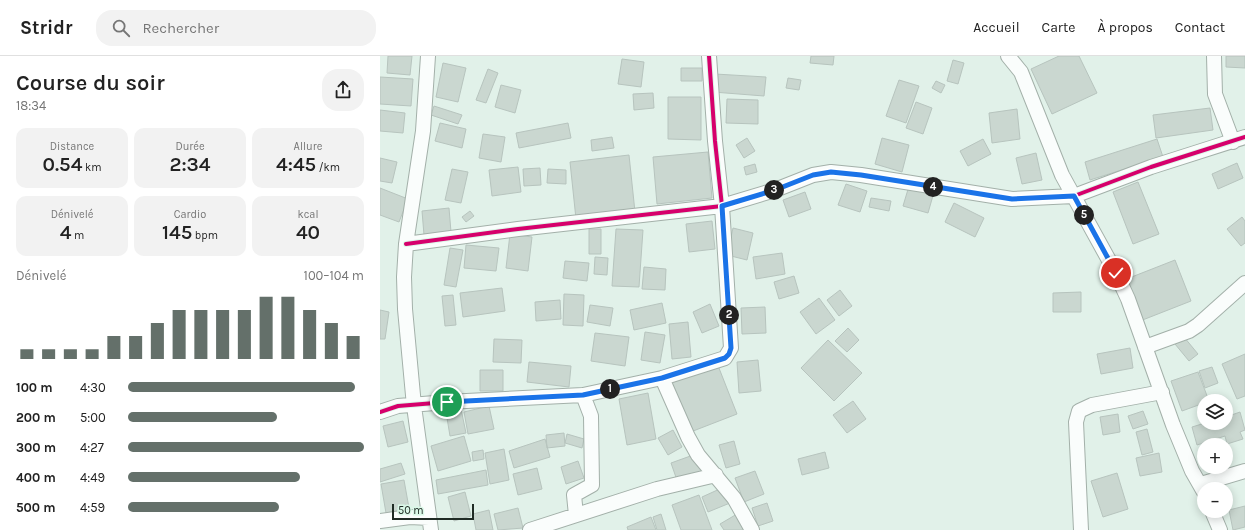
<!DOCTYPE html>
<html lang="fr">
<meta charset="utf-8">
<style>
body{margin:0;font-family:Karla,sans-serif;background:#f2f2f2;color:#222;height:100vh;display:flex;flex-direction:column;font-size:15px;white-space:nowrap}
*{box-sizing:border-box;margin:0}
p{font-size:13px;color:#767676}
.icon{flex:none;width:22px;height:22px;fill:none;stroke:currentColor;stroke-width:2;stroke-linecap:round;stroke-linejoin:round}
.map{position:relative;flex:1;overflow:hidden}
.drawer{display:flex;flex-direction:column;background:#fff;width:380px}
.drawer>*{flex:none}
.controls{position:absolute;left:817px;top:338px;display:grid;gap:8px}
.controls a{display:grid;place-items:center;width:36px;height:36px;border-radius:50%;background:#fff;box-shadow:0 2px 10px #0003;font-size:20px}
.scale{position:absolute;left:12px;bottom:10px;width:82px;box-sizing:border-box;padding-left:4px;border:2px solid #202b25;border-top:0;font-size:11px;line-height:14px;white-space:nowrap;color:#202b25;-webkit-text-stroke:3px #daf8e8;paint-order:stroke}
.pin{position:absolute;display:grid;place-items:center;width:34px;height:34px;color:#fff;margin:-17px;border:2px solid #fff;border-radius:50%;box-shadow:0 1px 4px #0007}
.km{position:absolute;width:20px;height:20px;margin:-10px;border-radius:50%;background:#222;color:#fff;font-size:11px;line-height:20px;text-align:center}
.round{display:grid;place-items:center;flex:none;width:42px;height:42px;border-radius:16px;background:#f2f2f2}
.overview{display:flex;align-items:center;justify-content:space-between;height:68px;padding:0 16px}
h1{font-size:22px;font-weight:600;line-height:30px}
.stats{display:grid;grid-template-columns:repeat(3,1fr);gap:6px;height:68px;padding:4px 16px}
.stats div{display:grid;align-content:center;border-radius:10px;background:#f2f2f2;text-align:center}
.stats b{font-size:20px;font-weight:600}
.stats small{font-size:11px;font-weight:400}
.stats p{font-size:11px}
.chart{height:112px;padding:8px 16px}
.chart p{display:flex;justify-content:space-between}
.chart svg{width:100%;height:72px;margin-top:4px;stroke:#64706a;stroke-width:6}
ul{padding:0 16px;list-style:none;font-size:13px}
li{display:grid;grid-template-columns:64px 48px 1fr;align-items:center;height:30px}
li i{height:10px;border-radius:5px;background:#64706a}
header{display:flex;align-items:center;gap:24px;box-sizing:border-box;height:56px;padding:0 20px;background:#fff;border-bottom:1px solid #e0e0e0}
header strong{font-size:19px}
nav{display:flex;gap:22px;margin-inline-start:auto;font-size:14px}
.search{width:280px;height:36px;background:#f2f2f2;display:flex;align-items:center;gap:10px;box-sizing:border-box;padding:0 14px;border-radius:16px;color:#767676;font-size:15px}
main{display:flex;flex:1;min-height:0}
.map>svg:first-child{display:block}
.building{fill:#cad7d0;stroke:#b7c4be}
.lines{fill:none;stroke-linecap:round;stroke-linejoin:round}
.minor-casing{stroke:#a3b0a9;stroke-width:16}
.minor{stroke:#fafdfc;stroke-width:14}
.cycleway-casing{stroke:#daf8e8;stroke-width:6}
.cycleway{stroke:#d6006c;stroke-width:4}
.route-casing{stroke:#fff;stroke-width:8}
.route{stroke:#1a73e8;stroke-width:5}
</style>
<header>
<strong>Stridr</strong>
<div class="search"><svg class="icon" aria-label="search" viewBox="0 0 24 24"><circle cx="10" cy="10" r="6"/><path d="M15 15l6 6"/></svg>Rechercher</div>
<nav><a>Accueil</a><a>Carte</a><a>À propos</a><a>Contact</a></nav>
</header>
<main>
<section class="drawer">
<div class="overview"><div><h1>Course du soir</h1><p>18:34</p></div><a class="round"><svg class="icon" aria-label="share" viewBox="0 0 24 24"><path d="M12 15V3M7 8l5-5 5 5M5 13v7h14v-7"/></svg></a></div>
<div class="stats">
<div><p>Distance</p><b>0.54<small> km</small></b></div>
<div><p>Durée</p><b>2:34</b></div>
<div><p>Allure</p><b>4:45<small> /km</small></b></div>
</div>
<div class="stats">
<div><p>Dénivelé</p><b>4<small> m</small></b></div>
<div><p>Cardio</p><b>145<small> bpm</small></b></div>
<div><p>kcal</p><b>40</b></div>
</div>
<div class="chart"><p><span>Dénivelé</span>100–104 m</p>
<svg viewBox="0 0 160 44" preserveAspectRatio="none"><path d="M5 44V38M15 44V38M25 44V38M35 44V38M45 44V30M55 44V30M65 44V22M75 44V14M85 44V14M95 44V14M105 44V14M115 44V6M125 44V6M135 44V14M145 44V22M155 44V30"/></svg>
</div>
<ul>
<li><b>100 m</b>4:30<i style="width:96%"></i></li>
<li><b>200 m</b>5:00<i style="width:63%"></i></li>
<li><b>300 m</b>4:27<i style="width:100%"></i></li>
<li><b>400 m</b>4:49<i style="width:73%"></i></li>
<li><b>500 m</b>4:59<i style="width:64%"></i></li>
</ul>
</section>
<div class="map">
<svg width="865" height="474" viewBox="0 0 865 474">
<rect width="100%" height="100%" fill="#e1f1e9"/>
<!-- building -->
<path class="building" d="M8 0H32L30 19 7 17Z
M431 0H454L453 9 430 7Z
M679 0H699L717 37 672 58 651 13Z
M846 0H865V12L846 11Z
M242 3 264 6 261 31 238 28Z
M573 4 584 7 578 28 567 25Z
M63 7 86 12 78 46 56 41Z
M301 12H322V25H301Z
M108 13 118 17 106 47 96 44Z
M335 18 386 21 384 40 333 36Z
M0 21 33 23 31 50 0 48Z
M408 22 421 24 419 34 406 32Z
M519 24 539 30 526 67 506 60Z
M556 25 565 29 561 37 552 32Z
M121 29 141 34 135 57 115 51Z
M273 37 274 52 254 54 253 38Z
M288 41H321V84L288 83Z
M347 43 378 44V68L346 67Z
M536 46 552 52 543 78 526 72Z
M54 50 82 59 78 68 51 59Z
M830 52 833 74 776 82 773 59Z
M637 53 640 83 612 87 609 57Z
M0 54 25 57 23 77 0 75Z
M60 67 86 73 82 92 55 85Z
M188 67 191 82 139 92 136 77Z
M103 78 125 81 121 106 99 102Z
M232 81 234 92 212 95 211 84Z
M367 82 375 95 364 102 356 89Z
M502 82 529 89 522 116 495 108Z
M603 83 611 98 588 110 580 95Z
M777 83 783 101 710 124 705 106Z
M328 96 332 142 277 148 273 101Z
M656 97 662 124 642 128 636 102Z
M249 99 255 156 196 163 190 106Z
M0 102 17 106 12 127 0 125Z
M857 107 863 122 838 133 832 118Z
M375 108 377 116 366 119 364 111Z
M138 111 141 136 112 140 109 114Z
M160 112 161 129 144 130 143 113Z
M72 113 88 116 81 147 65 144Z
M168 113 186 114V128L167 127Z
M758 126 779 178 753 188 733 136Z
M466 128 487 135 480 156 458 149Z
M529 130 554 136 548 157 523 150Z
M0 132 28 143 19 166 0 159Z
M425 136 431 153 409 161 403 144Z
M491 142 511 145 509 155 489 151Z
M574 147 604 162 595 181 565 166Z
M69 152 71 176 44 179 42 155Z
M90 155 94 160 86 166 82 161Z
M862 161 865 165V187L861 190 847 173Z
M332 165 335 193 309 196 306 168Z
M353 172 373 177 367 204 347 199Z
M209 173H221V198H209Z
M236 173 263 174 259 231 232 230Z
M130 178 152 181 148 215 126 212Z
M86 189 119 192 116 215 84 212Z
M70 192 83 194 76 231 64 229Z
M402 197 405 218 376 223 373 201Z
M215 201 228 202 227 219 214 218Z
M795 204 811 245 760 265 744 224Z
M185 205 209 207 207 225 183 222Z
M264 211 286 213 285 234 262 233Z
M414 220 419 237 399 243 394 226Z
M122 232 125 255 83 261 80 237Z
M460 234 472 250 459 260 447 244Z
M701 236V256H673V237Z
M184 238 204 239 203 270 183 269Z
M73 239 76 269 65 270 62 240Z
M439 242 455 264 436 278 420 256Z
M180 244 181 263 156 265 155 246Z
M282 247 286 267 254 274 250 254Z
M330 248 339 270 322 277 313 256Z
M210 249 233 252 230 270 207 266Z
M385 251 386 277 362 278 361 252Z
M0 254 9 256 5 283H0Z
M308 266 311 301 292 303 289 268Z
M468 272 479 284 467 296 455 285Z
M265 276 285 279 280 307 261 304Z
M215 277 249 281 245 310 211 305Z
M804 281 818 298 809 305 795 288Z
M114 283 142 284 141 307 113 306Z
M448 284 482 317 454 345 421 312Z
M750 292 753 312 721 318 717 298Z
M865 298V340L857 343 842 308Z
M378 304 381 335 359 337 357 306Z
M149 306 191 310 189 331 147 326Z
M337 307 357 358 308 377 288 326Z
M832 311 838 327 825 332 819 315Z
M100 314H123V335H100Z
M818 316 829 345H824V347L802 355 791 325Z
M268 337 276 383 247 389 239 343Z
M473 345 486 363 467 377 453 359Z
M109 350 114 373 88 378 84 356Z
M81 353 86 377 70 380 66 356Z
M763 355 768 368 753 373 748 360Z
M860 356 865 374 860 376 863 383 847 388 845 380 817 389 812 371 825 367H846V361Z
M738 358 740 376 723 379 720 361Z
M23 365 28 386 8 391 3 370Z
M767 373 773 396 762 399 756 376Z
M293 374 302 391 288 399 278 382Z
M184 377 185 390 167 392 166 379Z
M187 378 204 383 202 392 185 387Z
M84 380 91 405 58 415 51 390Z
M165 383 170 401 134 412 129 395Z
M354 385 360 408 346 412 339 389Z
M124 393 129 424 110 428 105 397Z
M103 394 104 403 93 405 92 396Z
M445 396 449 412 422 419 418 403Z
M779 397 782 416 760 420 756 402Z
M316 398 324 421 299 430 291 407Z
M198 405 204 422 186 428 181 411Z
M21 407 25 418 0 426V413Z
M157 412 162 433 138 439 133 418Z
M106 414 108 429 58 438 56 424Z
M375 415 384 438 364 446 355 422Z
M737 417 748 453 723 461 711 425Z
M24 424 29 452 6 457 1 428Z
M344 431 350 447 328 456 322 441Z
M85 436 91 460 74 465 68 441Z
M319 439 332 474H301L292 449Z
M387 447 393 465 378 470 372 452Z
M865 450V471L853 474 849 454Z
M138 452 143 472 118 474 114 458Z
M109 454 113 474H96L93 458Z
M281 458 286 474H277L273 461Z
M357 458 366 474H344L340 468Z
M271 461 276 474H248L247 471Z"/>
<g class="lines">
<defs>
<path id="minor" d="M48 0 43 75 26 188 24 221 25 253 34 350 51 474
M628 0 641 16 682 119 736 217 748 243 793 369 812 415 824 436
M834 0 835 38 853 86
M26 188 138 173 342 150 395 134 433 119 451 116 481 119 632 143 694 140 771 111 865 81
M765 291 809 275 818 269 865 227
M282 322 308 381 318 399 354 442 372 474
M0 356 18 350 67 346 203 339 282 322 345 302 351 292 342 150 335 85 329 0
M821 428 865 415
M832 455 840 474
M196 459 194 439 212 429 211 360 203 339
M0 465 30 461 49 462
M150 474 277 433 336 419
M701 474 696 366 699 355 712 349 782 336"/>
</defs>
<!-- minor casing -->
<use href="#minor" class="minor-casing"/>
<!-- minor -->
<use href="#minor" class="minor"/>
<defs>
<path id="cycleway" d="M26 188 138 173 342 150 395 134 433 119 451 116 481 119 632 143 694 140 771 111 865 81
M0 356 18 350 67 346 203 339 282 322 345 302 351 292 342 150 335 85 329 0"/>
</defs>
<!-- cycleway casing -->
<use href="#cycleway" class="cycleway-casing"/>
<!-- cycleway -->
<use href="#cycleway" class="cycleway"/>
</g>
<g class="lines">
<defs>
<path id="route" d="M67 346 203 339 282 322 345 302 349 298 351 292 342 150 395 134 433 119 451 116 481 119 632 143 694 140 736 217"/>
</defs>
<!-- route casing -->
<use href="#route" class="route-casing"/>
<!-- route -->
<use href="#route" class="route"/>
</g>
</svg>
<div class="controls">
<a><svg class="icon" aria-label="layers" viewBox="0 0 24 24"><path d="M12 4l9 5-9 5-9-5zM3 14l9 5 9-5"/></svg></a>
<a>+</a>
<a>−</a>
</div>
<div class="scale">50 m</div>
<div class="pin" style="left:67px;top:346px;background:#1e9e55"><svg class="icon" aria-label="arrive" viewBox="0 0 24 24"><path d="M6 21V4h12l-3 4 3 4H6"/></svg></div>
<div class="pin" style="left:736px;top:217px;background:#d93025"><svg class="icon" aria-label="check" viewBox="0 0 24 24"><path d="M5 12l5 5 9-10"/></svg></div>
<b class="km" style="left:230px;top:333px">1</b>
<b class="km" style="left:349px;top:259px">2</b>
<b class="km" style="left:394px;top:134px">3</b>
<b class="km" style="left:553px;top:131px">4</b>
<b class="km" style="left:704px;top:159px">5</b>
</div>
</main>
